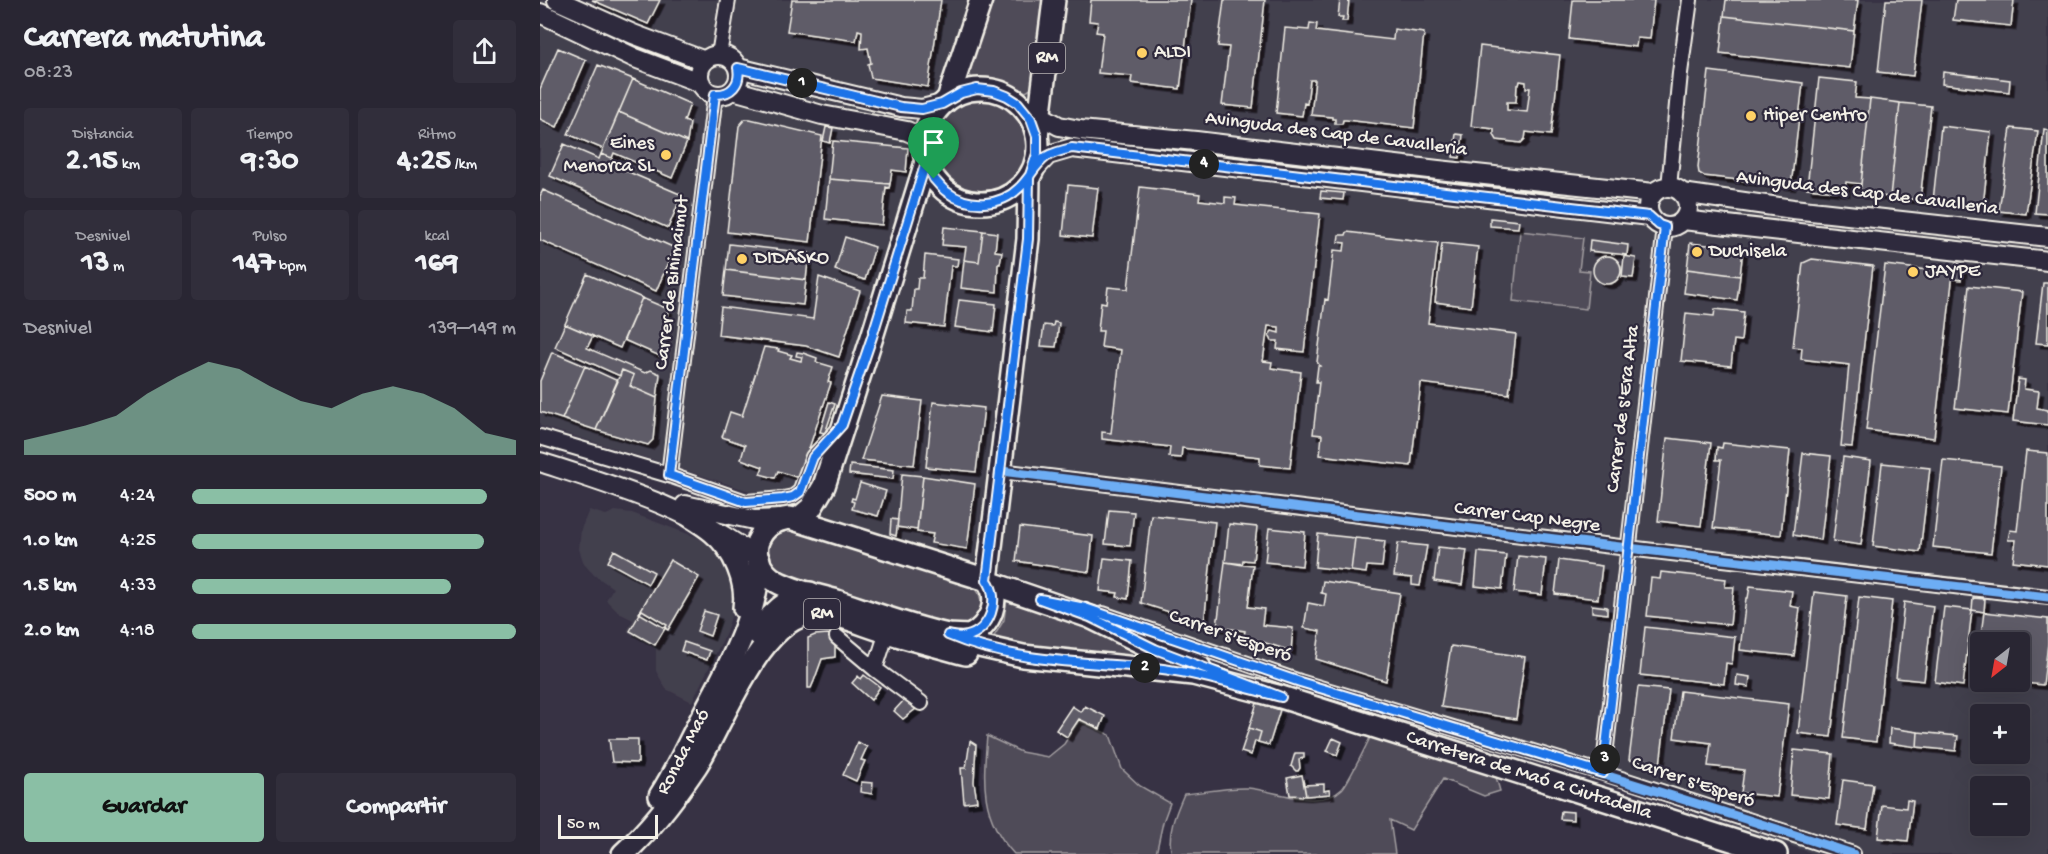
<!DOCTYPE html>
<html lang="es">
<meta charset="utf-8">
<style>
body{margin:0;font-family:"Gochi Hand",sans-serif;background:#312e3b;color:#f1f3f6;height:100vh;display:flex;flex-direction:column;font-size:22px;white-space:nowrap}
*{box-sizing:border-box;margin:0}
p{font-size:20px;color:#a5a5ac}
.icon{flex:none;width:33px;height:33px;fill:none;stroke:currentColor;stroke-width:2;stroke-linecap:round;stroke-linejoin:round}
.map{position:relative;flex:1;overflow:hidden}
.side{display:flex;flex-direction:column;background:#292633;width:540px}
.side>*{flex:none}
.needle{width:39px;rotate:211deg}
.controls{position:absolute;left:1430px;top:632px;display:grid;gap:12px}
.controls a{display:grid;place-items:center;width:60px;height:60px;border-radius:6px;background:#292633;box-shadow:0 6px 24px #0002,0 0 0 2px #45434e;font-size:30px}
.scale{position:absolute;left:18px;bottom:15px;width:100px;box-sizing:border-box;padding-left:6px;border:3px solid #f4f1e8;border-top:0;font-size:16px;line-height:21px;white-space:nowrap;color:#f4f1e8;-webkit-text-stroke:4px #2f2a3d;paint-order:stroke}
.pin{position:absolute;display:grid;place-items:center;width:51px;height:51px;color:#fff;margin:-62px -26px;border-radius:50% 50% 50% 0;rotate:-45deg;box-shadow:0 0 6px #0007}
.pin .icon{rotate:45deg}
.km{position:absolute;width:30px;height:30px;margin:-15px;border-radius:50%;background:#222;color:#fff;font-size:16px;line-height:30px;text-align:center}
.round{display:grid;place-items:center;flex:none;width:63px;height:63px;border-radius:6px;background:#312e3b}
.summary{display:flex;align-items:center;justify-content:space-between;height:102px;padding:0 24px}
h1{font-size:33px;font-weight:800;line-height:45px}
.metrics{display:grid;grid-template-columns:repeat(3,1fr);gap:9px;height:102px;padding:6px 24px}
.metrics div{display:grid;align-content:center;border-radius:6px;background:#312e3b;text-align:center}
.metrics b{font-size:30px;font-weight:800}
.metrics small{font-size:16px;font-weight:400}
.metrics p{font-size:16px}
.chart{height:168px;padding:12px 24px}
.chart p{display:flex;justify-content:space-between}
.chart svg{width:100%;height:108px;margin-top:6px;fill:#8abfa5;opacity:.7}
.action{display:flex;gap:12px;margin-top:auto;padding:12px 24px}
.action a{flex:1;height:69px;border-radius:6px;background:#8abfa5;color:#111;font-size:24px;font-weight:800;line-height:69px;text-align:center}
.action a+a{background:#312e3b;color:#f1f3f6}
ul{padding:0 24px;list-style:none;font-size:20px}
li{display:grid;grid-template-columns:96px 72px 1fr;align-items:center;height:45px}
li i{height:15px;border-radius:8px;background:#8abfa5}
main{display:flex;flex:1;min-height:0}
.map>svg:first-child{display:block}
.built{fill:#433f4e;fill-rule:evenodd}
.green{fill:#504b59;stroke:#a29ea0;stroke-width:1.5}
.building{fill:#5f5c67;stroke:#f4f1e8;stroke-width:1.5;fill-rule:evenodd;filter:url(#shadow)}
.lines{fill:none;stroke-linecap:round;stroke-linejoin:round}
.street-casing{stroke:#f4f1e8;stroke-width:18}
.secondary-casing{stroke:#f4f1e8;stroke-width:22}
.primary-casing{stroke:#f4f1e8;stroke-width:26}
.street{stroke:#2f2a3d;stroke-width:14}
.secondary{stroke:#2f2a3d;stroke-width:18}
.primary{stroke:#2f2a3d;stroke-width:21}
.cycleway-casing{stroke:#2f2a3d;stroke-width:13}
.cycleway{stroke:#6dadf4;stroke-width:9}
.route-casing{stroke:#fff;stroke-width:12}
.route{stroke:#1a73e8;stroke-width:8}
.poi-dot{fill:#ffd166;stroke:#2f2a3d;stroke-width:2}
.labels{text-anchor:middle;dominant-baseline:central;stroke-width:4.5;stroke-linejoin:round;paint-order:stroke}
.shield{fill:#2f2a3d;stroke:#b9b5b5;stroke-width:1.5}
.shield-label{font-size:18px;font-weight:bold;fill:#f4f1e8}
.poi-label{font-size:20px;fill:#f4f1e8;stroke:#2f2a3d;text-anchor:start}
.street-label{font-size:20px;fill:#f4f1e8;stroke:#2f2a3d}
</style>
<main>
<section class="side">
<div class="summary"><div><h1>Carrera matutina</h1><p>08:23</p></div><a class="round"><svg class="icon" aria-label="share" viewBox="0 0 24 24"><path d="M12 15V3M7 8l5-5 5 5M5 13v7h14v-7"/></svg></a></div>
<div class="metrics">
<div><p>Distancia</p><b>2.15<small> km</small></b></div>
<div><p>Tiempo</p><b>9:30</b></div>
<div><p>Ritmo</p><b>4:25<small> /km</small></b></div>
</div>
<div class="metrics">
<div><p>Desnivel</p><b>13<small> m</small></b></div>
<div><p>Pulso</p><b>147<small> bpm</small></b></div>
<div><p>kcal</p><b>169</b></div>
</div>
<div class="chart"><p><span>Desnivel</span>139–149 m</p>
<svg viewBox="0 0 160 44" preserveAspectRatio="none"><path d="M0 44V38L10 35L20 32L30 28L40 19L50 12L60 6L70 9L80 16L90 22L100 25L110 19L120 16L130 19L140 25L150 35L160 38V44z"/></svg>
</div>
<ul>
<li><b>500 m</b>4:24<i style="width:91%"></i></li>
<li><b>1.0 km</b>4:25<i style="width:90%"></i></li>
<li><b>1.5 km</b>4:33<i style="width:80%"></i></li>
<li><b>2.0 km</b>4:18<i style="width:100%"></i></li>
</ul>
<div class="action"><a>Guardar</a><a>Compartir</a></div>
</section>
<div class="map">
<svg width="1508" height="854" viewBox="0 0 1508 854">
<defs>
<filter id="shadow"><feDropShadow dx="4.5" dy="4.5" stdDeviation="0" flood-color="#0009"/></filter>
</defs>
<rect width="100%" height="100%" fill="#373244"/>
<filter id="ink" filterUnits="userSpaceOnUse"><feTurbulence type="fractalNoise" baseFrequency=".0167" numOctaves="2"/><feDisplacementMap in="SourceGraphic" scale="12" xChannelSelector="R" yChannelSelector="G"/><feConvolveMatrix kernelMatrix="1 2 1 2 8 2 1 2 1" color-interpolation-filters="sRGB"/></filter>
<g filter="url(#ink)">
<!-- built -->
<path class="built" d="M0 0H1508V854H1274L470 575 110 459 0 426ZM1440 642H1479V681H1440ZM1440 714H1479V753H1440ZM1440 786H1479V825H1440Z
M49 510 66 515 75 511 92 513 156 537 171 545 184 556 199 593 185 635 152 702 126 689 116 671V649L87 631 93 620 79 613 66 600 73 588 54 575 44 564 39 549 41 529Z"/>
<!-- green -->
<path class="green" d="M449 0H503L506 5 494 87 486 92C463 80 458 77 432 79L426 66Z
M395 145a47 47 0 1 1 94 0a47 47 0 1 1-94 0Z
M980 231 1043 238 1039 270 1050 271 1046 309 973 301Z
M245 527 433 584C442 595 448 618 430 625 424 628 417 628 411 629L245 577C241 574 235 572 232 568 218 553 231 536 245 527Z
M467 596 541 619 618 660 526 655 453 638 464 620Z
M539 721 570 735 582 769 600 786 630 803 623 822 616 854H474C440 817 443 782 447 736L481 752 508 757 524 744Z
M831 736 956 777 960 791 944 796 903 779 871 830 850 820 855 854H632C626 835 636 812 644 794 665 792 687 787 708 788 734 790 780 811 802 789 809 782 825 747 831 736Z"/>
<!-- building -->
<path class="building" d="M52 0H120L108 24Z
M252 0H401L388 87 331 78 328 64 331 63 328 48 321 49 322 31 318 30 316 41 247 31Z
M551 0H651L640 89 591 83 592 76 558 73 563 33 556 32 558 22 549 21Z
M684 0H725L713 108 682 105 689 47 678 46Z
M800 0H809L807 21H802L803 17H798Z
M1033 0H1114L1110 39 1097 38 1096 47 1029 39Z
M1186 0H1318L1314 31 1184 16Z
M1346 0H1382L1373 76 1338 72Z
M1416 0H1474L1471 26 1413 20Z
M1184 16 1314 31 1310 68 1180 53Z
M770 23 777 24 776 31 853 40 854 29 884 33 874 128 806 120H803L802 124H795V119H792V117L771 115 775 80H770L767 104 764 103 762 116 736 113 745 28 769 30Z
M940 46 1020 55 1011 135 986 132 985 139 981 143 957 140 954 135V129L931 126ZM980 81 986 82V88H990L987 112 967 110V102H976L977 85H979Z
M18 48 46 60 17 127 0 119V89Z
M58 65 93 79 63 149 28 134Z
M1169 71 1263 83 1251 186 1164 176 1159 173 1158 167Z
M1403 72 1470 80 1469 92 1402 84Z
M1279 78 1317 82 1315 98 1330 99 1321 184 1306 182 1305 192 1267 188Z
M93 79 150 104 144 121 150 123 147 142 79 112Z
M1330 99 1360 103 1350 197 1320 194Z
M1360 103 1391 106 1380 200 1350 197Z
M79 112 147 142 132 178 74 153 72 158 61 154Z
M205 119H210L282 136 270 242 187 232 199 126Z
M1401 126 1451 132 1443 206 1393 201Z
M286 127 293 128 290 143 283 141Z
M1471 128 1498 131 1486 214 1459 211Z
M1504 129 1508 130V214L1495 213Z
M916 134 923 135 920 158 913 157Z
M293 141 368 148 366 172 352 170 350 184 289 179Z
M24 144 59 159 61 154 72 158 70 164 142 195 128 228 10 176Z
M289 179 350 184 349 188 346 187 342 225 285 219Z
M528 185 558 188 552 238 523 235Z
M600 187 660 194 659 200 685 203V197L696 198 695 205 780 214 764 352 737 349 738 341H732L729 335 732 331 739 333V327L728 326 723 361 732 362 731 368 761 372 750 468 720 465V457L642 448 641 458 629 457 630 447 562 439V432L571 433 581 350 561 347 563 331H558L561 302 566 303 568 287 588 289Z
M3 190 135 248 116 291 0 240V196Z
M781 191 804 193 803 200 780 198Z
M950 218 979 221 978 228 950 226Z
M404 227 443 231 439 262 424 260 426 247 402 245Z
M443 231 457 233 455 251 462 252 460 264H458L457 292 421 288 424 260 439 262Z
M807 232 898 243 888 323 976 334 969 394 881 383 871 466 780 455 782 435 773 434 779 382H776L778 366H780L777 362 785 299 788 300 794 250 804 251 805 243 798 242 799 235H806Z
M305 237 335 247 325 280 295 270Z
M1050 240 1088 245 1087 255 1049 251Z
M902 243 938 247 931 307 895 302Z
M1150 243 1203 249 1200 276 1147 269Z
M189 244 269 253 266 280 186 270Z
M385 255 418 259 417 266H411L404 327 366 323 367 311H372L374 289H377L378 278H383Z
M1084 256 1096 258 1093 278 1082 277Z
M1053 270a14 14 0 1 1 28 0a14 14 0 1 1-28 0Z
M1272 259 1333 266 1312 447 1301 446 1309 365 1261 359 1262 348 1253 347 1263 263Z
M1416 263 1423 264 1421 280 1414 279Z
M1345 265 1413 273 1394 438 1326 430Z
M1147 269 1200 276 1197 300 1144 293Z
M186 270 266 280 263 305 183 296Z
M47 274 102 298 80 348 25 324Z
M279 277 320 291 299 357 266 346 178 335 181 307 273 319Z
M1503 283H1508V344L1496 343Z
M1429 286 1482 292 1468 414 1415 408Z
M102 298 128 309 122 357 84 340Z
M419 300 456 304 453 332 415 327Z
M1175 309 1204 312 1201 341 1194 340 1191 366 1141 361 1146 313 1174 316Z
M514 322 519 323 516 347 501 346 504 325 513 326Z
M25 324 53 336 47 348 105 373 111 370 120 374 117 398 90 386 94 375 82 370 80 376 15 347Z
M224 347 239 349 238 351 252 355 250 358 261 361 262 357 256 356 257 352 263 353 277 358 276 362 293 367 288 382 291 383 259 478 238 471 235 478 220 474 223 467 201 459 205 445 182 437 190 412 202 416Z
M12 352 45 366 22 419 0 412V381Z
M45 366 78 381 56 430 22 419Z
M82 370 94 375 90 386 117 398 113 440 108 445 56 430Z
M1478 379 1485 380 1484 389 1499 391 1497 408 1508 410V425L1473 421Z
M342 396 382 401 374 465 321 460Z
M289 402 295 404 285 433 280 432Z
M393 402 444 408 436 472 386 467Z
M1127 438 1171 443 1161 526 1118 521Z
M1183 443 1250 450 1241 535 1173 528 1181 460H1176L1177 447 1182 448Z
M1486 451 1508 453V565L1473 561 1476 540H1468L1470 530 1477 531Z
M1263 453 1291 456 1281 540 1253 535Z
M1303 457 1331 461 1321 545 1293 541Z
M1403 460 1461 466 1451 553 1393 547Z
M1342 463 1390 468 1380 552 1333 546Z
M310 465 354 470 353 479 309 474Z
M362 474 383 476 377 530 357 527Z
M383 476 435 484 427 549 391 543 393 534 377 532Z
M320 483 346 491 338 516 312 509 314 502 311 501 312 498 315 499Z
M569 510 594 512 590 546 565 544Z
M611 515 675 522 664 623 601 603Z
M351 519 358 520 356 536 350 534Z
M689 524 717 527 713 561 703 560 702 565 685 562Z
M480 527 553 536 549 572 476 561Z
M729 528 765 532 762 566 725 562Z
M778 534 815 538 811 571 775 567Z
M815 538 845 541 842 567 827 566 826 573 811 571Z
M858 543 887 546 880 586 872 585V578L854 576Z
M898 547 927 550 922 585 894 581Z
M74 550 114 572 108 584 68 562Z
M938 552 966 555 962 589 935 586Z
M978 556 1006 559 1002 595 974 592Z
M564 558 592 561 588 599 577 597 578 593 560 591Z
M130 560 159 577 128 630 99 613Z
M1019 560 1062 566 1058 599 1015 594Z
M685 562 713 565 708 607 724 609 722 625 753 628 751 651 704 636 705 631 677 627Z
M1121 572 1186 579 1185 587H1194L1190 625 1107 616 1111 578 1120 579Z
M783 581 860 593 846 681 776 659 780 631 764 628 768 603 784 606 786 594 781 593Z
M1210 586 1252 591 1250 606 1260 608 1254 656 1200 650 1206 598H1208Z
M1274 592 1307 596 1291 737 1258 733Z
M1319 597 1352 601 1336 742 1303 738Z
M1433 598 1445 599 1444 612 1432 610Z
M1364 602 1393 606 1384 681 1356 678Z
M1052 605 1067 607V614L1052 612Z
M1404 607 1432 610 1423 686 1395 682Z
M102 610 127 625 115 645 90 631Z
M164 611 177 615 170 636 157 631Z
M1444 612 1508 619V643L1503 685 1465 681H1479V642H1440Z
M1105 627 1195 637 1192 664 1186 663 1184 684 1100 675Z
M288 634 295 640V657L282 659 274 681 271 688H268V638L275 635Z
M144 642 170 651 167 660 141 651Z
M911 646 985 657 976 719 901 707Z
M324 675 340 687 331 700 312 683 318 676 321 679Z
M1197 675 1210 677 1209 687 1196 685Z
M1098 687 1129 690 1120 765 1089 760Z
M1140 691 1249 704 1237 797 1201 793 1204 770 1168 766 1171 743 1134 738Z
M365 699 377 708 363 719 354 711Z
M717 703 740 710 729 745 718 742 721 732 709 728Z
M532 706 541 712 545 706 565 716 560 729 539 719 527 737 516 730Z
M709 728 721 732 718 742 715 741 711 755 701 752Z
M1350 728 1378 732 1377 747 1349 743Z
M1378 732 1418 736 1416 751 1377 747Z
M793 738 802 742 797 755 787 751Z
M69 739H98V763L72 762Z
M430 741 436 745 434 782 437 801 424 803 421 768H426Z
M318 742 327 747 321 760 325 761 316 781 303 775Z
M1254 750 1293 754 1289 799 1250 795Z
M755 753H764V758L759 759 760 768 758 771H756L751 766Z
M762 775 766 796 750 795 747 778Z
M1303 780 1333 784 1327 829 1297 825Z
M321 782 333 783 332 794 320 792Z
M784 784V791L789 790 790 794 766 796 764 785Z
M1367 800 1373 801 1368 841 1338 838 1342 805 1366 808Z
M1021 811 1033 812V820L1020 819Z"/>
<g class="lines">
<defs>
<path id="street" d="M179 55 188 0
M1129 187 1140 73 1150 0
M0 437 129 475 206 502 243 499 253 497 260 492 273 457 300 428
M461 471 1088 548 1508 597
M129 475 175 95
M563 614 760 682 1063 773 1313 854
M347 632 335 669 381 703
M297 637 335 669
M1063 773 1125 227"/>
<path id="secondary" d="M17 0 93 34 165 61
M0 13 95 58 161 83
M159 75a20 20 0 1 1 40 0a20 20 0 1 1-40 0Z
M198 68 361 107 382 109 402 104
M193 90 282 115 367 131 378 136 383 145
M478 103 519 126 540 130 656 141 898 170 1114 193
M491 173 508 155 532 148 1109 216
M1108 207a20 20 0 1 1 40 0a20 20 0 1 1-40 0Z
M1142 193 1253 209 1508 237
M1143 220 1508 261
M0 462C77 487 153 509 218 559
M145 505 214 520 242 519"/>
<g id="primary">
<circle cx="441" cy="146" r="57"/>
<path d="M408 99 441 0"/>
<path d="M497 136 514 0"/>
<path d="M150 516C158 521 166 526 173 532 194 549 208 582 204 608"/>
<path d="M250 518 447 580C462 600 450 625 430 636L408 635C370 627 333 613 297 601 278 595 247 590 231 578 220 569 213 555 218 541 224 526 235 520 250 518Z"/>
<path d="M258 519 271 508 284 486 332 337 386 162"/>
<path d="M447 580 488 239 489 178"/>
<path d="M448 582 550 617 615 649 659 666"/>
<path d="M218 634C229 615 248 597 270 593"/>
<path id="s1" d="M408 635 426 643 483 656 653 674 741 697 1236 854"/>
<path id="s2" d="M120 796C136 771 148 744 161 719 187 670 218 617 219 560"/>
<path d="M83 854C111 829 135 797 156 766 183 725 219 615 276 613 299 613 325 626 347 632 373 640 400 647 426 654"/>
</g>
</defs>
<!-- street casing -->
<use href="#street" class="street-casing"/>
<!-- secondary casing -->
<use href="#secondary" class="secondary-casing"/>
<!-- primary casing -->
<use href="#primary" class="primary-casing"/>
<!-- street -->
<use href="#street" class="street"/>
<!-- secondary -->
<use href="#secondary" class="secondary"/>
<!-- primary -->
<use href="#primary" class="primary"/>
<defs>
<path id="cycleway" d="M461 471 1088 548 1508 597
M500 599C591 618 675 656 763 683 947 740 1131 793 1313 854"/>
</defs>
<!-- cycleway casing -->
<use href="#cycleway" class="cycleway-casing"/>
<!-- cycleway -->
<use href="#cycleway" class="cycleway"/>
</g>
</g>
<g class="lines" filter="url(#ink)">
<defs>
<path id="route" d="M394 179 386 162 332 337 302 425 273 457 260 492 253 497 243 499 206 502 129 475 175 94C191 95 201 84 198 68L361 107 382 109 402 104 421 93 437 89 454 91 467 96 478 103 491 119 497 136V154L489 178 488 239 447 580C461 599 450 631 427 636 421 638 414 636 408 635 473 663 546 662 615 668 658 673 699 686 741 697L615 649 550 617 500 599 545 608 760 682 1063 773 1125 227 1119 225 1109 216 532 148C523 150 514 152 506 157 495 165 489 179 479 188 460 207 428 208 407 192 402 189 398 183 394 179"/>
</defs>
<!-- route casing -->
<use href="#route" class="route-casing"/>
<!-- route -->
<use href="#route" class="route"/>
</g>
<!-- markers -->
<g class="poi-dot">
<circle cx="602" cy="53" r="6"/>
<circle cx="1211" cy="116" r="6"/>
<circle cx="126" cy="155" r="6"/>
<circle cx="1157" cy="252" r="6"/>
<circle cx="202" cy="259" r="6"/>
<circle cx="1373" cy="272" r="6"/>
</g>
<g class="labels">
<!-- shield labels -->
<g class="shield">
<rect x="489" y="43" width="36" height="30" rx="4.5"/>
<rect x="264" y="599" width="36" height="30" rx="4.5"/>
</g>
<g class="shield-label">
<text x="507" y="58">RM</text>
<text x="282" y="614">RM</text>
</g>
<!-- poi labels -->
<g class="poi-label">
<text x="614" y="53">ALDI</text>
<text x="1223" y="116">Hiper Centro</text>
<text x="114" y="144" text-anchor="end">Eines<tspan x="114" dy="23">Menorca SL</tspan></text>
<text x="1169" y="252">Duchisela</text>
<text x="214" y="259">DIDASKO</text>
<text x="1385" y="272">JAYPE</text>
</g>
<!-- street labels -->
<g class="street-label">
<text transform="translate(796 135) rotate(7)">Avinguda des Cap de Cavalleria</text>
<text transform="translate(1327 194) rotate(7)">Avinguda des Cap de Cavalleria</text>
<text transform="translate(133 283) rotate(-83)">Carrer de Binimaimut</text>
<text transform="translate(1084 409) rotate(-83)">Carrer de s'Era Alta</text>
<text transform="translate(987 518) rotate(7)">Carrer Cap Negre</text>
<text transform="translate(690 637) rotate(19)">Carrer s'Esperó</text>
<text stroke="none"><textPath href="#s2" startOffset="50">Ronda Maó</textPath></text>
<text stroke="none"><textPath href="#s1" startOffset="600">Carretera de Maó a Ciutadella</textPath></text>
<text transform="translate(1153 783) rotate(18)">Carrer s'Esperó</text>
</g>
</g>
</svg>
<div class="controls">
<a><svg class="needle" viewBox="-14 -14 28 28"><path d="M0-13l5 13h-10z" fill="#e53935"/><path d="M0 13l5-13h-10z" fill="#a5a5ac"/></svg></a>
<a>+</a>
<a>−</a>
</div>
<div class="scale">50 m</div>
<div class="pin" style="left:394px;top:179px;background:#1e9e55"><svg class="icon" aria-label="arrive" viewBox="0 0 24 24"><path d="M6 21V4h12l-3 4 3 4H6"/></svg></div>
<b class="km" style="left:262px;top:83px">1</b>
<b class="km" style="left:605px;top:668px">2</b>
<b class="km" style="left:1065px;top:759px">3</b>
<b class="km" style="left:664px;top:164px">4</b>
</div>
</main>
